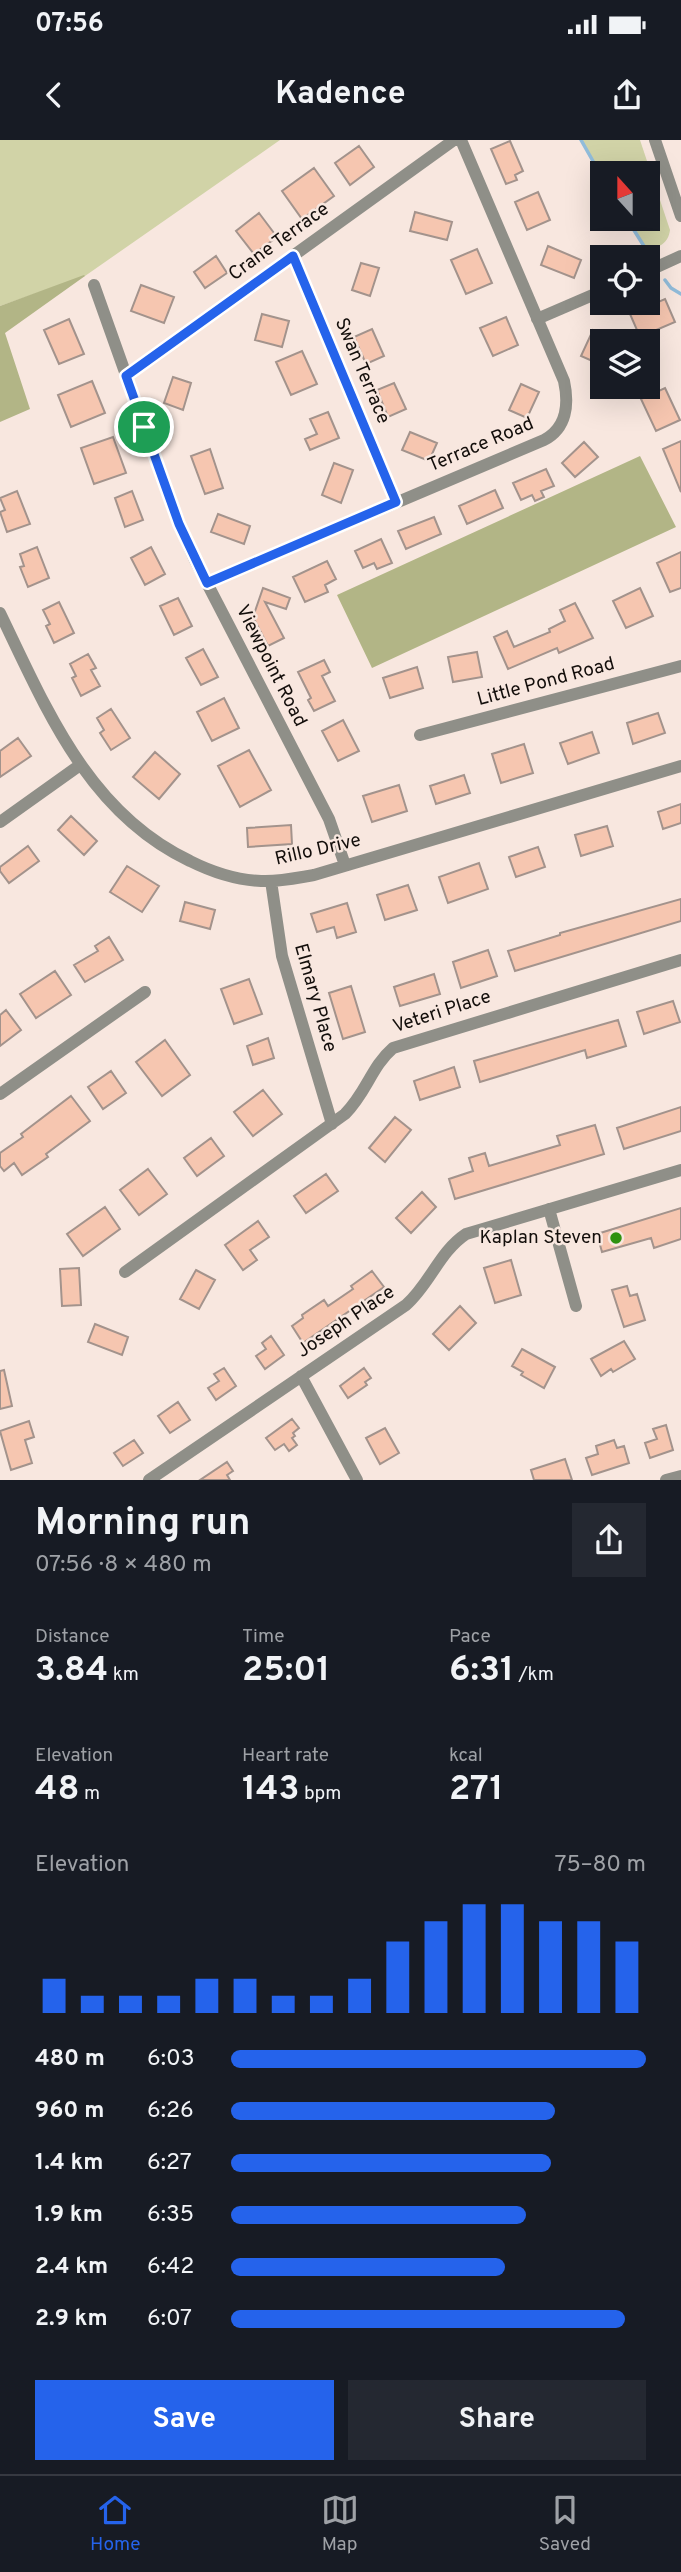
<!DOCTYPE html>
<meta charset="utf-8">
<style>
body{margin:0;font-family:Overpass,sans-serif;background:#242831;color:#f1f3f6;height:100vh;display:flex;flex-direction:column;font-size:26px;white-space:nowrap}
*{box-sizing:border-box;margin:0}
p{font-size:23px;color:#9ea1a6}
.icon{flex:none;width:38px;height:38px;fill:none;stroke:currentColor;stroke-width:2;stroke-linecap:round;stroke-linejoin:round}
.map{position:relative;height:1340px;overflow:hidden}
.drawer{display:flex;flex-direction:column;background:#171b24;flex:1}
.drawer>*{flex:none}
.needle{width:46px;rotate:339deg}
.tools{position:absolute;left:590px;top:21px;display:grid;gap:14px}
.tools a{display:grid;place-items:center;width:70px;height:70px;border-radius:0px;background:#171b24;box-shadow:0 7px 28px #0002;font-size:35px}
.pin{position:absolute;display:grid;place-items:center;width:60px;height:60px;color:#fff;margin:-30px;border:4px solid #fff;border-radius:50%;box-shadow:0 2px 7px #0007}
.round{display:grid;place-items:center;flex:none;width:74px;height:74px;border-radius:0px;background:#242831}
.overview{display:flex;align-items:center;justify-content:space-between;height:119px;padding:0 35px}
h1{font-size:38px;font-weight:700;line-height:52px}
.figures{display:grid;grid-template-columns:repeat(3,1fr);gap:10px;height:119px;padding:7px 35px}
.figures div{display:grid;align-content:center}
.figures b{font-size:35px;font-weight:700}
.figures small{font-size:19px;font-weight:400}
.figures p{font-size:19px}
.chart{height:196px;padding:14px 35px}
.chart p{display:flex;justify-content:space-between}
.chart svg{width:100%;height:126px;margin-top:7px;stroke:#2563eb;stroke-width:6}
.button{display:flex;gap:14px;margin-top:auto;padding:14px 35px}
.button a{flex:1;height:80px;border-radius:0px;background:#2563eb;color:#fff;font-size:28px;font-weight:700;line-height:80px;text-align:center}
.button a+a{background:#242831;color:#f1f3f6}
ul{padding:0 35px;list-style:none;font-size:23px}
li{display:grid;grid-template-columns:112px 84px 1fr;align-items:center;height:52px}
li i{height:18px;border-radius:9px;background:#2563eb}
.status{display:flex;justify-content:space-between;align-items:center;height:49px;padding:0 35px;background:#171b24;direction:ltr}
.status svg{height:19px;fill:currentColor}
header{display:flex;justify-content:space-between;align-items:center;height:91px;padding:0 35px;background:#171b24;font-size:32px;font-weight:700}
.tabs{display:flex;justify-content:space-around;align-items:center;height:98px;border-top:2px solid #363941;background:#171b24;font-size:19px;color:#9ea1a6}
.tabs a{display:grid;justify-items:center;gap:4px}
.tabs .selected{color:#2563eb}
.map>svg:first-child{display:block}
.green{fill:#d1d3a7}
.forest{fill:#b2b586}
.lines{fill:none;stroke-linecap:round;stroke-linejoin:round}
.stream{stroke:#91bcda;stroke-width:3.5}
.building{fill:#f6c6b0;stroke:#a3938c;stroke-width:2}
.street{stroke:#8f8f88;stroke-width:12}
.route-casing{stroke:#fff;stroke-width:14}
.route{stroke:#2563eb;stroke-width:9}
.poi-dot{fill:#2f9210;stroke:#f8e7df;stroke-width:2.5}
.labels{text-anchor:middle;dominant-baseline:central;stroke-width:5;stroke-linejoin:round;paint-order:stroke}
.street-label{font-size:19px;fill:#130e0b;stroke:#f8e7df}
.poi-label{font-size:19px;fill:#130e0b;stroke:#f8e7df;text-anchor:end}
</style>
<div class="status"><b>07:56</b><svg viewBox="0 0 49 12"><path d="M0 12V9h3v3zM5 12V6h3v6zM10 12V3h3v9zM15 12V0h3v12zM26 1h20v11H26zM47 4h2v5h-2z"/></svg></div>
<header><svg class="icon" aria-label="back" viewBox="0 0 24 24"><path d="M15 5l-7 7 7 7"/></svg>Kadence<svg class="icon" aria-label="share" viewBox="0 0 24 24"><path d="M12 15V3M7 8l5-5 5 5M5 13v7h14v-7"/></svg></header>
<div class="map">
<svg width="681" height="1340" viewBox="0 0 681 1340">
<rect width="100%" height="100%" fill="#f8e7df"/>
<!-- green -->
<path class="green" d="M0 0H280L85 136 0 166Z
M581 0H640L670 90C668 104 660 106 647 111L627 79H648V33H602V37Z"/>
<!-- forest -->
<path class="forest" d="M84 135 85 136 5 193 30 269 0 282V166Z
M640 316 676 387 372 528 337 455Z"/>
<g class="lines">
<!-- stream -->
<path class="stream" d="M581 0 602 37
M627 79 647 111
M665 140 671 148 681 154"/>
</g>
<!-- building -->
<path class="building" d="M510 1 523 31 515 35 517 40 506 44 491 9Z
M359 6 374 27 350 45 335 23Z
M314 28 334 56 302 79 282 51Z
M538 52 550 80 527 90 515 62Z
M415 72 452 82 447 100 410 91Z
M259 73 277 97 254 114 236 91Z
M548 106 581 120 574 138 541 125Z
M477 109 492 143 466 154 451 120Z
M216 116 227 133 205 148 194 132Z
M361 123 379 128 370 156 352 150Z
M141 145 174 157 164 183 131 171Z
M665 159 675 182 640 197 630 174Z
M262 174 289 181 282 207 255 200Z
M506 177 518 205 493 216 480 188Z
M69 179 84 214 59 224 44 190Z
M372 189 384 216 366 224 354 197Z
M593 190 602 194V217L599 224 581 216Z
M302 211 317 244 291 255 276 222Z
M173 237 191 243 183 270 164 263Z
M92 241 105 273 71 287 58 255Z
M394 243 406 269 388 277 377 250Z
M521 244 539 252 527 278 509 270Z
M665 248 680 280 656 291 641 259Z
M328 272 339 298 310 310 305 299 317 294 310 279Z
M410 292 437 303 429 321 402 310Z
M113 297 126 333 94 344 81 308Z
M681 301V352L663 309Z
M584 302 598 317 575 337 562 323Z
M210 309 223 348 205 354 191 316Z
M334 323 353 330 341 363 322 355Z
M546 329 554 346 541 351 544 357 535 361 532 355 521 360 513 343Z
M495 350 503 368 467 384 459 366Z
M17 351 30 384 7 392 0 372 5 370 0 358Z
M132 351 143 380 125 387 115 358Z
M218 374 250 386 244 404 211 392Z
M434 377 441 394 406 409 398 391Z
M381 399 392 423 377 429 374 423 363 428 355 411Z
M37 407 49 438 28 447 20 427 24 426 20 414Z
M151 407 165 434 145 445 131 418Z
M681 412V448L670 452 657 423Z
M327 421 336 439 325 445 328 452 305 462 293 437Z
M263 448 290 458 286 469 265 462 284 498 268 506 253 477Z
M640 448 653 476 626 488 613 461Z
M178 458 192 486 174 495 160 466Z
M59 462 74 493 54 503 46 486 50 484 43 470Z
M575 463 593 498 559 513 557 508 508 529 494 497 507 491 514 507 550 492 549 489 565 481 560 470Z
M203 509 218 537 201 545 186 518Z
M477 512 482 537 453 542 448 517Z
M88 514 96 528 91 530 100 546 81 556 72 538 76 536 70 524Z
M324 520 330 532 322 536 335 561 314 571 308 560 311 558 298 532Z
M417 527 423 548 390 558 383 538Z
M224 558 239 588 212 601 197 572Z
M111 569 130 598 111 610 100 593 104 590 97 578Z
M658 573 665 593 633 604 627 583Z
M343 580 359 611 338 621 322 591Z
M592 592 599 613 568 624 560 603Z
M18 598 31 616 0 637V611Z
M524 604 533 633 501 643 492 614Z
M249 610 271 650 240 667 218 626Z
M155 612 180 634 159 659 133 637Z
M464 635 470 653 436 664 430 646Z
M399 645 407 671 372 682 363 656Z
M681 664V683L663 689 658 672Z
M71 676 97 701 84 715 58 690Z
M291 685 292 704 248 707 247 688Z
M607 686 613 706 581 716 575 695Z
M28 706 39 721 9 743 0 731V727Z
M538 707 545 727 516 737 509 717Z
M479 723 488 749 448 763 439 737Z
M127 726 159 746 142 772 110 752Z
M408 745 417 770 385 780 377 755Z
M681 759V781L515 831 508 811 560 795V793Z
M185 762 215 770 210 789 180 781Z
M347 763 356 792 337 798 334 787 317 792 311 774Z
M109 797 123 820 85 842 74 825 98 811 95 806Z
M488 810 497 836 461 848 453 822Z
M55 831 71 855 36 878 20 854Z
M434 834 440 854 400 866 394 847Z
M249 839 262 874 234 884 221 849Z
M351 846 365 892 343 899 329 853Z
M673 861 680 882 644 894 637 872Z
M6 870 21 890 0 906V875Z
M618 880 626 906 587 918 585 910 480 942 474 921Z
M268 898 274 918 253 925 247 906Z
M165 900 190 935 162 956 136 922Z
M454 927 460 947 420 960 414 941Z
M111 931 126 953 103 969 88 947Z
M263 950 282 974 253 996 234 972Z
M71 956 90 981 46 1014 48 1017 22 1035 14 1023 4 1031 0 1026V1013L23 997 21 994Z
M681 967V991L624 1009 617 988Z
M395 977 411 990 385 1022 369 1008Z
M595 985 604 1014 455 1059 449 1039 473 1031 469 1018 485 1013 489 1026 560 1005 557 996Z
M211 998 224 1016 197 1036 184 1018Z
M148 1029 167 1054 139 1075 120 1050Z
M326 1034 338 1051 306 1073 294 1056Z
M422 1052 436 1067 411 1093 396 1078Z
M105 1067 120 1089 83 1116 67 1094Z
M681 1068V1099L654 1108 651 1098 602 1112 597 1094Z
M258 1081 269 1097 250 1110 257 1120 243 1130 225 1105Z
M511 1120 521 1155 495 1163 484 1128Z
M79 1128 81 1165 62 1166 60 1129Z
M196 1130 215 1140 199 1169 180 1159Z
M372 1131 384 1147 303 1203 292 1186 303 1178 302 1175 324 1160 328 1166 353 1149 351 1146Z
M627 1146 630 1156 637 1154 645 1180 624 1187 612 1150Z
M460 1166 476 1183 449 1210 433 1194Z
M95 1184 128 1197 122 1215 88 1202Z
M271 1196 284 1215 265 1229 256 1216 266 1209 262 1203Z
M624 1201 635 1219 613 1232 611 1229 601 1236 591 1219Z
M522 1209 555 1227 544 1248 521 1235 523 1232 512 1226Z
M224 1228 236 1246 216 1260 208 1248 219 1241 214 1234Z
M364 1228 371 1238 365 1242 367 1245 348 1258 340 1246Z
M4 1230 12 1266 0 1269V1231Z
M178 1262 190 1280 170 1293 158 1276Z
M292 1279 299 1288 293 1293 295 1296 292 1298 297 1305 289 1311 284 1304 275 1310 266 1298Z
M29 1281 34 1297 25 1300 32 1323 11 1330 0 1291Z
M666 1285 673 1310 650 1318 645 1303 657 1299 653 1289Z
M385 1288 399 1313 380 1324 366 1298Z
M134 1300 143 1313 123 1326 114 1313Z
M614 1300 617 1308 624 1306 629 1323 592 1335 586 1318 598 1314 596 1306Z
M565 1319 572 1340H534L531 1330Z
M227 1322 233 1331 227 1335 230 1340H200Z"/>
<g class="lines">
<!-- street -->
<path class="street" d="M655 0 681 76
M293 116 396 362
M648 131 681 116
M94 145 179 384 195 420 329 679 345 725
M537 179 602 151
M126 236 454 0
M207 443 544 300C567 288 569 264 564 241L461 0
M0 473C46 568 88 673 190 721 212 732 236 740 261 741 279 742 296 738 314 735L681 626
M420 595 681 526
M0 682 80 625
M271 741 282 816 332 984
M0 954 145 852
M549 1069 576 1166
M125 1132 345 974C367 952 371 927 393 908L681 820
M301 1236 357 1340
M149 1340 406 1165C430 1144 439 1112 466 1094L681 1030
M666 1340 681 1336"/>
</g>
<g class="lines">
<defs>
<path id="route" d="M293 116 396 362 207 443 179 384 126 236Z"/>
</defs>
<!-- route casing -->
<use href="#route" class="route-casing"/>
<!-- route -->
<use href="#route" class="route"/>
</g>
<!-- markers -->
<circle class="poi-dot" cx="616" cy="1098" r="7"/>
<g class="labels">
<!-- street labels -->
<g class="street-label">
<text transform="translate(279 102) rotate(-36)">Crane Terrace</text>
<text transform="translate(362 231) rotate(67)">Swan Terrace</text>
<text transform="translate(481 305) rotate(-23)">Terrace Road</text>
<text transform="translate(271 526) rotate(63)">Viewpoint Road</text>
<text transform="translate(546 542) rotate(-15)">Little Pond Road</text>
<text transform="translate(318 710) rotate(-13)">Rillo Drive</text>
<text transform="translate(315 858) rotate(74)">Elmary Place</text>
<text transform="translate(442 872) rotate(-18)">Veteri Place</text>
<text transform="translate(346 1182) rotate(-34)">Joseph Place</text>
</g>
<!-- poi labels -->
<g class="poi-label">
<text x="602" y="1098">Kaplan Steven</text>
</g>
</g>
</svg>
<div class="tools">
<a><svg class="needle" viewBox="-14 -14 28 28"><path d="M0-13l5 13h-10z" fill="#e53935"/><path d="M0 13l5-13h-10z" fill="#9ea1a6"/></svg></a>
<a><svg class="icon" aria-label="locate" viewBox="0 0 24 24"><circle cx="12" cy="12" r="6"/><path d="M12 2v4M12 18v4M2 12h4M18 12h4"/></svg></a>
<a><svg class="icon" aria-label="layers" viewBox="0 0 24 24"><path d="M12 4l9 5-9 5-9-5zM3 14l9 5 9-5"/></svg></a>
</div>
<div class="pin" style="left:144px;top:287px;background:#1e9e55"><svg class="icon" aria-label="arrive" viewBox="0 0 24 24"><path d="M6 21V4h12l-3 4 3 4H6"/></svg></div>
</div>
<section class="drawer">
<div class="overview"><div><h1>Morning run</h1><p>07:56 · 8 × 480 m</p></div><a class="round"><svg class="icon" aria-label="share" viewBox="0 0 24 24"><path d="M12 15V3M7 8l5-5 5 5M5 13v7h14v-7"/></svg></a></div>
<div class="figures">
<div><p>Distance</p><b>3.84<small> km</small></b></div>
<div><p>Time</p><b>25:01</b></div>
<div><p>Pace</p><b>6:31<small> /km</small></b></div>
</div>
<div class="figures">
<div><p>Elevation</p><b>48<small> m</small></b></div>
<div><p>Heart rate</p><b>143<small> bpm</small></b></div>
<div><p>kcal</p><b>271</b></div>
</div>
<div class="chart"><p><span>Elevation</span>75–80 m</p>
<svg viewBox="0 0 160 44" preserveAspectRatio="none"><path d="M5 44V32M15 44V38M25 44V38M35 44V38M45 44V32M55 44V32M65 44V38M75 44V38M85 44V32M95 44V19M105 44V12M115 44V6M125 44V6M135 44V12M145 44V12M155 44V19"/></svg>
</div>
<ul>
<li><b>480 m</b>6:03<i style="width:100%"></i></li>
<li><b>960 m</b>6:26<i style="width:78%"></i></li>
<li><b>1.4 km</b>6:27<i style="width:77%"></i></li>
<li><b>1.9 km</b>6:35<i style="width:71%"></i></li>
<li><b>2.4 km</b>6:42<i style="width:66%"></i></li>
<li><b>2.9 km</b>6:07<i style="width:95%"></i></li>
</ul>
<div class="button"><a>Save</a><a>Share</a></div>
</section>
<nav class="tabs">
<a class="selected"><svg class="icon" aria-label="home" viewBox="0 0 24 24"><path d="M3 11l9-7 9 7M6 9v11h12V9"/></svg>Home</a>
<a><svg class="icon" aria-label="map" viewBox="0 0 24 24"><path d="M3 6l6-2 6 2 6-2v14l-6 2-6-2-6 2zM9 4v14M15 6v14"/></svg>Map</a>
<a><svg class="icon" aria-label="saved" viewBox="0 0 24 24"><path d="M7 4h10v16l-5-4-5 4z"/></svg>Saved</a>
</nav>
